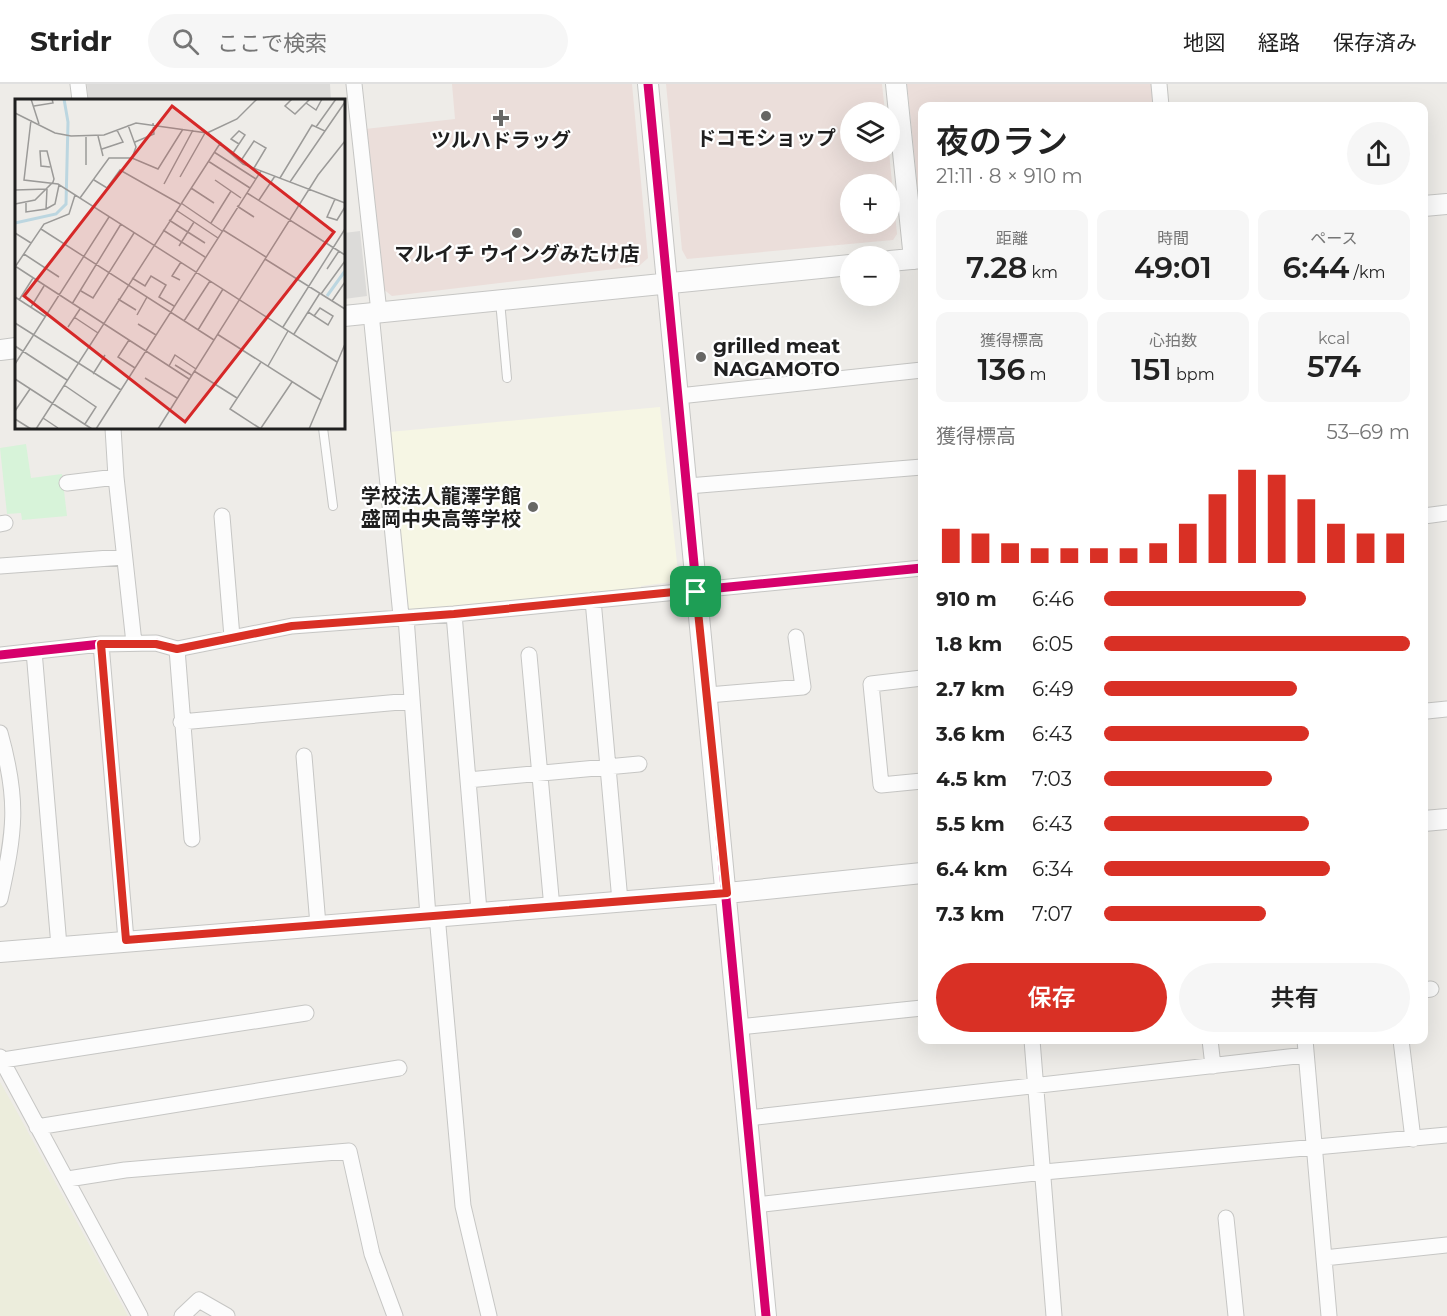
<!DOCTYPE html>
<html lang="ja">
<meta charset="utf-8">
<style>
body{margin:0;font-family:Montserrat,"Noto Sans JP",sans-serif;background:#f6f6f6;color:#222;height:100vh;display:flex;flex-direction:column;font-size:22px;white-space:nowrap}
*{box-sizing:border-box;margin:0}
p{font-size:20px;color:#767676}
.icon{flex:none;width:33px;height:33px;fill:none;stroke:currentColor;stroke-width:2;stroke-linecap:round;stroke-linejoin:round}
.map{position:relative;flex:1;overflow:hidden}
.details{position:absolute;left:918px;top:18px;width:510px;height:942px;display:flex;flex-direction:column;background:#fff;border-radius:12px;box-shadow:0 6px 24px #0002}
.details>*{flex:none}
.controls{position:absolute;left:840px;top:18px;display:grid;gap:12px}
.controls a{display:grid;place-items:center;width:60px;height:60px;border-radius:50%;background:#fff;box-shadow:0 6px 24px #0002;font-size:30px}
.pin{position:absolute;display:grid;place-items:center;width:51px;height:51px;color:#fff;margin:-26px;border-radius:12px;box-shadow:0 3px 9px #0006}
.round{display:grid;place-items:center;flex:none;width:63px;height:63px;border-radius:32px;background:#f6f6f6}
.summary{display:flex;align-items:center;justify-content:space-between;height:102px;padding:0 18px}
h1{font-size:33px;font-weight:600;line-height:45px}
.figures{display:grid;grid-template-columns:repeat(3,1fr);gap:9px;height:102px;padding:6px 18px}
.figures div{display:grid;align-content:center;border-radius:12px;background:#f6f6f6;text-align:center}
.figures b{font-size:30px;font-weight:600}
.figures small{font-size:16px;font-weight:400}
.figures p{font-size:16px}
.chart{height:168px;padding:12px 18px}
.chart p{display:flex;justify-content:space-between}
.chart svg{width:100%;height:108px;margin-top:6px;stroke:#d93025;stroke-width:6}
.cta{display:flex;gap:12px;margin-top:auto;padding:12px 18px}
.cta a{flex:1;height:69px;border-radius:36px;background:#d93025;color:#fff;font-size:24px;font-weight:600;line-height:69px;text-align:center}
.cta a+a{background:#f6f6f6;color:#222}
ul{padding:0 18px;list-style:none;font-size:20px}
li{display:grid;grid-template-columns:96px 72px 1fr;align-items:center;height:45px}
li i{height:15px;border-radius:8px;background:#d93025}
header{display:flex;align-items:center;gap:36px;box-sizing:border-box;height:84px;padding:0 30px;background:#fff;border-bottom:2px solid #e0e0e0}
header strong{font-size:28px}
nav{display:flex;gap:33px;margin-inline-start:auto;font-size:21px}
.search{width:420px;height:54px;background:#f6f6f6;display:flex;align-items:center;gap:15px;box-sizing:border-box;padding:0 21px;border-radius:33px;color:#767676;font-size:22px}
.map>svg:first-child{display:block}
.commercial{fill:#ebdeda;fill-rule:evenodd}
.education{fill:#f6f6e4}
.religious{fill:#dcdbd9}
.farmland{fill:#eceddc}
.park{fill:#d7f3d9}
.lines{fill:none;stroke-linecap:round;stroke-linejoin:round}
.service-casing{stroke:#c6c6c4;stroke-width:10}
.minor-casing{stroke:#c6c6c4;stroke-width:17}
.tertiary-casing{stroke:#c6c6c4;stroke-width:22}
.service{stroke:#fcfcfc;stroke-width:8}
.minor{stroke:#fcfcfc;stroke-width:15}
.tertiary{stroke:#fcfcfc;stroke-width:20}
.cycleway-casing{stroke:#fff;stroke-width:13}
.cycleway{stroke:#d6006c;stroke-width:9}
.route-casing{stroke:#fff;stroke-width:12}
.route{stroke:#d93025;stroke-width:8}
.poi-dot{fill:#676765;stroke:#fff;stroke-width:2}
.labels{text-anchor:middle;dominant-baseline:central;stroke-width:4.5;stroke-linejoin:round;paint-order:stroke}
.poi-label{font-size:20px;font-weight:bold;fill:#1f1f1f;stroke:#fff}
.inset-river{fill:none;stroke:#bcd6e0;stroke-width:3}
.inset-road{fill:none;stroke:#9b9a98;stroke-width:1.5}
.view{fill:#d62828;fill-opacity:0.15;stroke:#d62828;stroke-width:3}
.inset-edge{fill:none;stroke:#1f1f1f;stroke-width:3}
</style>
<header>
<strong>Stridr</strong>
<div class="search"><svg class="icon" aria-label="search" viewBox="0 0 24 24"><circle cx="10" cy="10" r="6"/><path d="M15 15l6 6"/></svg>ここで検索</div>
<nav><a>地図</a><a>経路</a><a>保存済み</a></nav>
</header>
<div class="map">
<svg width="1447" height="1232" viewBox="0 0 1447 1232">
<rect width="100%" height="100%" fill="#eeece8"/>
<!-- commercial -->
<path class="commercial" d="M452 0H632L648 174 639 182 392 212 383 205 365 45 455 35Z
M666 0H882L885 28H850V68H889L897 150 893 156 687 175 682 166ZM850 100H890V140H850Z
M907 0H1152L1154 22H922V143Z"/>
<!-- education -->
<path class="education" d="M660 323 679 497 641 502V505L414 529 404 520 389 348Z"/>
<!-- religious -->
<path class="religious" d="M87 0H330L331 16H88Z
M360 147 367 212 344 215V149Z"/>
<!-- farmland -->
<path class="farmland" d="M0 998 16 1026 128 1232H0Z"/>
<!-- park -->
<path class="park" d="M26 360 31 394 62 390 67 432 22 436 21 429 7 430 0 364Z"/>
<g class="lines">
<defs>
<path id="service" d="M500 217 507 294
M323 344 333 422"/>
<path id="minor" d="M78 0 80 16
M354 0 379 228
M1159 0 1161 22
M371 229 401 532
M679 312 922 286
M113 344 116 393 134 559
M67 399 116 393
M688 402 922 383
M222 432 232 553
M1424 432 1447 429
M0 440 5 439
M0 482 124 473
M593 516 620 817
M454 530 479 827
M406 533 428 832
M101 560 126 856
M177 565 192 755
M34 567 59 862
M0 571 101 560 156 559 177 565 292 542 454 530 922 484
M529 571 552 824
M922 594 871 600 881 701 922 697
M708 611 803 603 796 553
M1427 627 1447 625
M181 638 411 617
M0 649C19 717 15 747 0 815
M304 672 318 841
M468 696 639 680
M437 831 463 1122 489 1232
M1424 906 1431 905
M739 943 922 924
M1032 956 1054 1232
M1210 956 1213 982
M1305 956 1329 1232
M1401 956 1413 1055
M0 973 140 1232
M3 976 306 929
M748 1034 1306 971
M37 1043 399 984
M68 1095 125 1086 349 1067 372 1170 395 1232
M756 1121 1044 1088 1447 1051
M1226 1134 1236 1232
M1324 1174 1447 1161
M182 1232 199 1216 227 1232"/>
<path id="tertiary" d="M648 0 766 1232
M896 0 914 175
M1424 122 1447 120
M890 177 922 174
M344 232 850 181
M0 266 16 264
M1424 737 1447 735
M0 868 727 809 922 789"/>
</defs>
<!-- service casing -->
<use href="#service" class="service-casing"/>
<!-- minor casing -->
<use href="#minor" class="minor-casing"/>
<!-- tertiary casing -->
<use href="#tertiary" class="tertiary-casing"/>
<!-- service -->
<use href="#service" class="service"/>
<!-- minor -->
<use href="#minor" class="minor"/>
<!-- tertiary -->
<use href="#tertiary" class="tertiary"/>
<defs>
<path id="cycleway" d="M648 0 766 1232
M0 571 101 560 156 559 177 565 292 542 454 530 922 484"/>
</defs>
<!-- cycleway casing -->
<use href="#cycleway" class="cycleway-casing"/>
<!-- cycleway -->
<use href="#cycleway" class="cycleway"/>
</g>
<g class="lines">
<defs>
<path id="route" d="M684 507 696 508 727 809 126 856 101 560H156L177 565 292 542 454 530Z"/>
</defs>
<!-- route casing -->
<use href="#route" class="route-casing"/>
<!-- route -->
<use href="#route" class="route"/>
</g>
<!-- markers -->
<g class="poi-dot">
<circle cx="766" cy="32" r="6"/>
<path d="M498 25h6v6h6v6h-6v6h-6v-6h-6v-6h6z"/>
<circle cx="517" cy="149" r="6"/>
<circle cx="701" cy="273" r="6"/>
<circle cx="533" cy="423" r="6"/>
</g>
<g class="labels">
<!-- poi labels -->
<g class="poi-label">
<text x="766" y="54">ドコモショップ</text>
<text x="501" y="56">ツルハドラッグ</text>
<text x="517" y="170">マルイチ ウイングみたけ店</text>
<text x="713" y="262" text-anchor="start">grilled meat<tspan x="713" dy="23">NAGAMOTO</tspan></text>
<text x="521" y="412" text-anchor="end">学校法人龍澤学館<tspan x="521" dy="23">盛岡中央高等学校</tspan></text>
</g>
</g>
<!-- overview -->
<g transform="translate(15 15)">
<rect width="330" height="330" fill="#eeece8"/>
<path class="inset-river" d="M0 124 41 115 51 105 53 23 49 0M312 197 330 172"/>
<path class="inset-road" d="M16 0 24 25M277 0 270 7 280 15 295 0M291 4 301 11 307 0M19 7 38 4 37 0M0 14 40 34 56 37 89 36 121 24 192 34 228 65 330 104M16 21 9 81 43 85 322 263M113 26 121 48 117 59M301 28 321 0M310 32 330 3M192 34 222 20 242 0M83 37 88 57M71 38V66M120 43 139 35 138 24M87 50 108 43 102 31M199 53 241 80M217 56 218 54 230 36 224 32 216 40 224 45M193 62 235 89M225 63 239 42 251 49 239 69M165 78 190 34M265 79 297 26 310 32 275 83M79 81 92 89 105 71 165 105M200 81 226 99M149 85 178 31M176 89 199 104M0 91 32 90M232 94 330 156M65 99 94 59H117L143 70 168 30M320 100 312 118 322 121 330 108M244 101 260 77M11 104V113L31 110 32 90M166 104 207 132M0 105 20 101 38 83 39 80 32 52H25L26 67 35 68M222 107 239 118M31 110 40 105 44 86M161 111 203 139M154 121 190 144M196 124 216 92M26 130 199 241M148 131 190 158M208 131 251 158M0 134 16 144M164 147 179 123M9 155 44 178M250 160 330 210M0 167 174 280M0 168 29 125 54 115 60 96M312 170 324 152M117 179 130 187 136 177 151 186 144 198 159 207M165 181 157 177 166 163M66 192 78 199 119 134M306 195 330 162M0 198 31 218M103 200 121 211M4 201 18 179M317 202 330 183M57 205 106 125M16 208 29 187M122 216 132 198M299 217 305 209 318 217 313 226 293 213 305 194M59 218 83 234M169 222 195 182M0 224 106 291M123 225 141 236M53 228 65 210M268 228 330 130M183 231 208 190M202 235 306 301M279 235 293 213M114 241 103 258 120 269M0 247 52 281M246 263 215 310 246 330M0 265 94 118M160 266 176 276M154 267 160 256 181 270M253 267 273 232M179 272 222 299M78 275 90 256M130 279 162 299M0 280 77 330M49 286 81 308 70 325M0 312 15 290M28 319 43 329M0 320 16 330M246 329 277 283M21 330 206 43M81 330 246 72M143 330 303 76 330 42M294 330 330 245"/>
<path class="view" d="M157 7 319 133 170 323 9 197Z"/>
<rect width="330" height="330" class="inset-edge"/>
</g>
</svg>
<div class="controls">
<a><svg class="icon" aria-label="layers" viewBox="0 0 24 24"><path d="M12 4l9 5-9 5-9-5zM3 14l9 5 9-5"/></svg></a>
<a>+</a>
<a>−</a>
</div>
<div class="pin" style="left:696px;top:508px;background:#1e9e55"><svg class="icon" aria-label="arrive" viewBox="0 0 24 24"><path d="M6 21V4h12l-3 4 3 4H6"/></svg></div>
<section class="details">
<div class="summary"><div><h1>夜のラン</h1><p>21:11 · 8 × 910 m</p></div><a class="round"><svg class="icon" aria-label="share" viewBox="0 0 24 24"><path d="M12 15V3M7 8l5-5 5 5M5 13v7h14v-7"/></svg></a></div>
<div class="figures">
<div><p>距離</p><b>7.28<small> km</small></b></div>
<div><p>時間</p><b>49:01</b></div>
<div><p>ペース</p><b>6:44<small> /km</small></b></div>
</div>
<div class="figures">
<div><p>獲得標高</p><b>136<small> m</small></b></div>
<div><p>心拍数</p><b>151<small> bpm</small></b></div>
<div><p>kcal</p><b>574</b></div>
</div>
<div class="chart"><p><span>獲得標高</span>53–69 m</p>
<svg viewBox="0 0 160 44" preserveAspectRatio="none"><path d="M5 44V30M15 44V32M25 44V36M35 44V38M45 44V38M55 44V38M65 44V38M75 44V36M85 44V28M95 44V16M105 44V6M115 44V8M125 44V18M135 44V28M145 44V32M155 44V32"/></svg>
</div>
<ul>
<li><b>910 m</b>6:46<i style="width:66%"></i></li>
<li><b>1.8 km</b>6:05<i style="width:100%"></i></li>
<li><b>2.7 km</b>6:49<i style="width:63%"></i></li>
<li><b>3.6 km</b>6:43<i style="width:67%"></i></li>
<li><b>4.5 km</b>7:03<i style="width:55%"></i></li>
<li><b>5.5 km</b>6:43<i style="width:67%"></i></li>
<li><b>6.4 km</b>6:34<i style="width:74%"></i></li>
<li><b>7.3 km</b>7:07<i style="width:53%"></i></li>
</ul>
<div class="cta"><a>保存</a><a>共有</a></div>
</section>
</div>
